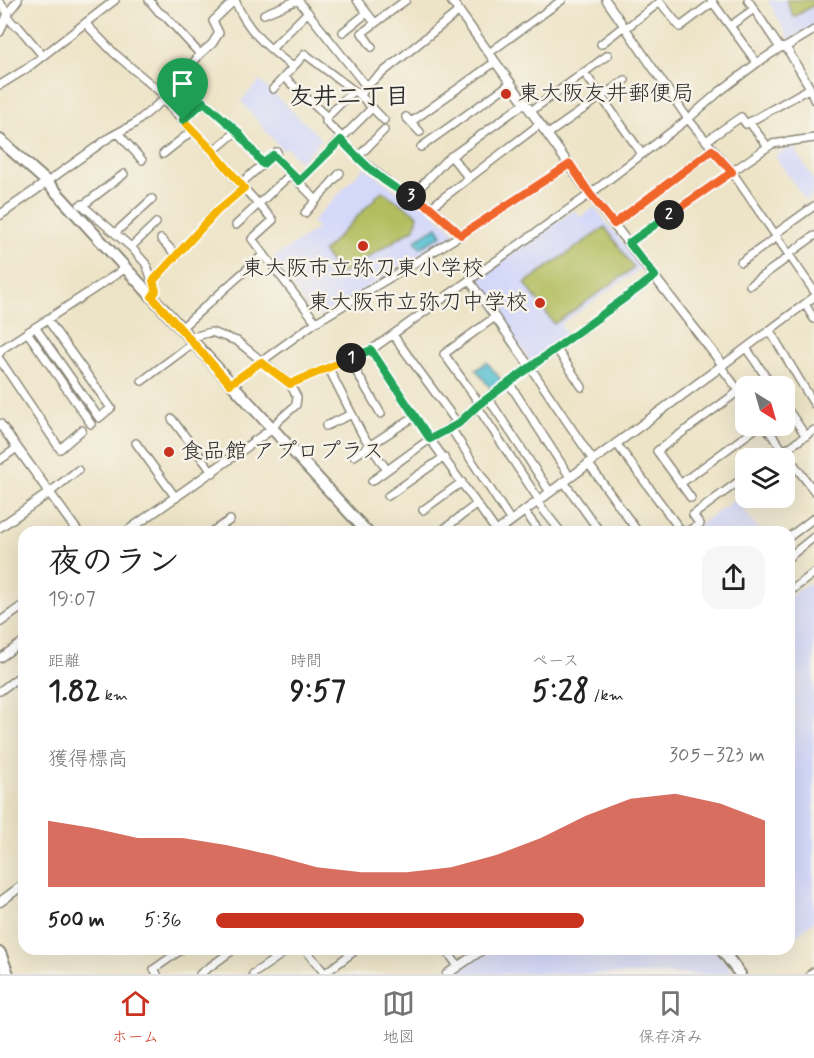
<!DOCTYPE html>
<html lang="ja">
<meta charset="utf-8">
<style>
body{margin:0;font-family:Mynerve,"Klee One",sans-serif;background:#f6f6f6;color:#222;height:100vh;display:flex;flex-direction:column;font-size:22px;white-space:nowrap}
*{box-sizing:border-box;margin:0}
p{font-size:20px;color:#767676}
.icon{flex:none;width:33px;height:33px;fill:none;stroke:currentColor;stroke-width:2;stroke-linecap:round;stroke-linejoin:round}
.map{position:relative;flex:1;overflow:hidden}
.sheet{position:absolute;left:18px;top:526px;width:777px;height:429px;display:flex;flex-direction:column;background:#fff;border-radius:18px;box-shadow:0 6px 24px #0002}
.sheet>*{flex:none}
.needle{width:39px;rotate:143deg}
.buttons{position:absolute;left:735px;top:376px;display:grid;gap:12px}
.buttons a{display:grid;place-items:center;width:60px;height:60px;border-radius:12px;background:#fff;box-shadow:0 6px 24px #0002;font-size:30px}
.pin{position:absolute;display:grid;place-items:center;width:51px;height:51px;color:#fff;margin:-62px -26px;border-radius:50% 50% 50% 0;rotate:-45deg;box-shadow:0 0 6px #0007}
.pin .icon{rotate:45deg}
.km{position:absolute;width:30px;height:30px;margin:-15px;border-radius:50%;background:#222;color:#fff;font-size:16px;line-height:30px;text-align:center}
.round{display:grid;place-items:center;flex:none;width:63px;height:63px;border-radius:18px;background:#f6f6f6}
.overview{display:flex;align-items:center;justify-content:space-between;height:102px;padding:0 30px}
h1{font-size:33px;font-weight:700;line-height:45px}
.stats{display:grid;grid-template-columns:repeat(3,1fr);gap:9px;height:102px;padding:6px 30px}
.stats div{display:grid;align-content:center}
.stats b{font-size:30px;font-weight:700}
.stats small{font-size:16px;font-weight:400}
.stats p{font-size:16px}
.chart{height:168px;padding:12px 30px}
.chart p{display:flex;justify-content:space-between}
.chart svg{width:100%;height:108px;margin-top:6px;fill:#c8321e;opacity:.7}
ul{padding:0 30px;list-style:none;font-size:20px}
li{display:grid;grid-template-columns:96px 72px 1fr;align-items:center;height:45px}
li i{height:15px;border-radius:8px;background:#c8321e}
.tabs{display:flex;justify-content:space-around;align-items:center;height:84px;border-top:2px solid #e0e0e0;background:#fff;font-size:16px;color:#767676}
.tabs a{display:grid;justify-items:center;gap:3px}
.tabs .current{color:#c8321e}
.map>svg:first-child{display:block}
.built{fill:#d4d8f9}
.green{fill:#b2bd5f;stroke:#6e7445;stroke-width:1.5}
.water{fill:#55bfd1;stroke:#40757e;stroke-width:1.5}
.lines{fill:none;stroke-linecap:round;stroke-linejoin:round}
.minor-casing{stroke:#8c8879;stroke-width:10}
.tertiary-casing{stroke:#8c8879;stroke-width:11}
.primary-casing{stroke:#8c8879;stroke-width:14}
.minor{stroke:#fff;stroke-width:7}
.tertiary{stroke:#fff;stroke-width:8}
.primary{stroke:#fff;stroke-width:10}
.split-1-casing{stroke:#fff;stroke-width:12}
.split-2-casing{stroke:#fff;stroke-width:12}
.split-3-casing{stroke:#fff;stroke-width:12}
.split-4-casing{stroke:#fff;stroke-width:12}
.split-1{stroke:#f5b400;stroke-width:8}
.split-2{stroke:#22a559;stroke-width:8}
.split-3{stroke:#f0652b;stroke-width:8}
.split-4{stroke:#22a559;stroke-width:8}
.poi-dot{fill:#c8321e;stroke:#f7f3e8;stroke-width:2}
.labels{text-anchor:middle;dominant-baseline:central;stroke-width:5;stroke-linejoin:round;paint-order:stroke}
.poi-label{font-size:22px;fill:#2b2b2b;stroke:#f7f3e8;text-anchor:start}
.neighbourhood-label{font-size:24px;font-weight:bold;fill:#2b2b2b;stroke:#f7f3e8}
</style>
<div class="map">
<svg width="814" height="974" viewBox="0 0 814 974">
<rect width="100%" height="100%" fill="#f7f3e8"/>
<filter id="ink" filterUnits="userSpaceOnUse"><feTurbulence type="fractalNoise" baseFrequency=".0167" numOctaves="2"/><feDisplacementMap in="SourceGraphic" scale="12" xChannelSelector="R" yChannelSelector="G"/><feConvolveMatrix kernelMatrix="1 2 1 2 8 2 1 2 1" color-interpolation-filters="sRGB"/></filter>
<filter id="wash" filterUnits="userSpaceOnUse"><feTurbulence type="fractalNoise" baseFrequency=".008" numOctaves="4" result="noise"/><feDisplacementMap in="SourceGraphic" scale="24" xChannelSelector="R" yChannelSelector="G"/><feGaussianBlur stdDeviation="1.35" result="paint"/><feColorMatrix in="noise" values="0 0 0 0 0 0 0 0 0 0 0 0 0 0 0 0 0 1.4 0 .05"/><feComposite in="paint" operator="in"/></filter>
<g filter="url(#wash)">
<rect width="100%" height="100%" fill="#ede4c7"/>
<!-- built -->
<path class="built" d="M768 0H814V27L790 41Z
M260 81 322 139 300 162 287 147 282 150 241 101Z
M792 145 814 180V194L806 201 775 156Z
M364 167 399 193 428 208 456 233 320 317 315 316 271 259 317 229 312 222Z
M594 207 643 267 560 325 569 336 531 362 474 281 574 210 580 217Z
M736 499 761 532H689Z
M808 583 814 590V921L789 942V597Z
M488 950H716L734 974H453Z"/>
<!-- green -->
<path class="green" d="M786 0H814V5L794 17Z
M382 191 418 215 415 228 340 275 323 252Z
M605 227 634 268 554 324 525 283Z"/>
<!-- water -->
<path class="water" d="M437 227 442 235 420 248 415 240Z
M487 362 502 381 491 389 476 370Z"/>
</g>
<g filter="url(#ink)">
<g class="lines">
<defs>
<path id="minor" d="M149 0 159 12 165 16 200 54
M235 0C246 30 268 48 293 67
M298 0 366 86 361 96 384 120
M357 0 375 23
M606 0 688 119 732 172 814 291
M711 0 757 63
M748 0 780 48
M0 3 8 13
M264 14 298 0
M7 16 15 26 17 25 43 56
M85 23 114 53 166 97
M730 26 754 9
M626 28 660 2 680 27 713 2
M0 32 8 13 18 0
M343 32 367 13
M601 44 624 26
M372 47 362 33 406 0
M786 47 810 88 814 100
M271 49 308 12
M489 53 562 0
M584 72 642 154
M284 77 327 117
M0 85 26 69 115 0
M366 86 459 11
M273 89 305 54 361 96
M163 100 211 149 240 184
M531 111 608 55
M406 117 420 132
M183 120 204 102 237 131 263 164
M411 122 495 62
M749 122 768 147
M384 130 358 157 399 191 431 207 461 235
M118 133 142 160
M548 134 625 80
M343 138 326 122V118L353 91
M341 140 358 157
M706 141 741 117 746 124 810 88
M421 147 511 83
M213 151 237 131
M277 152 240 184 273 220 252 239 316 322
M163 154 192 131
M273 155 316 200
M451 156 468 177
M299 181 372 108
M47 182 110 137 134 124 163 100 172 91 200 54 212 44 219 33 213 21 235 0
M412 196 445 161 525 103
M80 205 86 203 124 174
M82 205 131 247 146 264 156 291 152 297
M431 207 540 124
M305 213 340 173
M614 224 712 150
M236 225 291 174
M115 233 152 199
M775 234 814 206
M161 239 177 256
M629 243 772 144 814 138
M131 247 156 223
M789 254 814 236
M741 262 777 237
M469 280 530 367 593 460
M153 281 217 211 244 188
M750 285 790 256
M805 304 814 319
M35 327 99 418 111 408 47 319
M180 329 264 254
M770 331 814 404
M27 332 91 424
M393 335 458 424
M189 338 211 332 237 341 290 384 297 397 296 405 278 421 272 429
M556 348 582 387
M746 348 773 387
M0 353 2 349 126 268
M349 359 381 414
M0 360 60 449 82 430
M723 365 814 297
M328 367 362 434 387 470
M721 367 746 400
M142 381 193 343
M509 383 570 477
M230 384 316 322 461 235 570 164
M290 384 371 350
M488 398 550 492
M480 404 444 354 495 317
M784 404 806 436
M477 406 539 500
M172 419 213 473
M326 426 352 414
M765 426 814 491
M450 427 511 521
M136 443 176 498
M616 443 682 532
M784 451 814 430
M354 456 415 416
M768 459 782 449
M0 460 17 448
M588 463 638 532
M372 481 430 439 458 424 480 404 655 276
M564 482 600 532
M680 484 759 426
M49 493 78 470
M388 496 444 457
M691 498 657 451 739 391
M537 502 561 532
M423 510 462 482
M524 511 540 532
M212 532 230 520
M440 532 477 504
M497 532 430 439 371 350 590 194 688 119 719 92 757 63 780 48 786 47 814 30
M686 532 700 524 693 515 746 476
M789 537 814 518
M789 557 814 537
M789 592 814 573
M0 658 24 641
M0 691 24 673
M306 950 325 974
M446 950 458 966
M157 974 154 969 181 950
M200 974 233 950
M253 974 288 950
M324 974 356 950"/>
<path id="tertiary" d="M451 0 590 194 723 365 496 532
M0 215 47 182
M0 424 78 532
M0 527 49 493
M126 532 272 429
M0 622 24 605
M0 902 24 884
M447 974 482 950
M811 974 814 972"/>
<path id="primary" d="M0 140 47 182 367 532
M722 950 740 974
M0 953 8 974"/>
</defs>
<!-- minor casing -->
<use href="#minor" class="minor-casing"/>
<!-- tertiary casing -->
<use href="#tertiary" class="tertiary-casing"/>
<!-- primary casing -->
<use href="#primary" class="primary-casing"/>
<!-- minor -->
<use href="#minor" class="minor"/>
<!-- tertiary -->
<use href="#tertiary" class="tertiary"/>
<!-- primary -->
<use href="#primary" class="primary"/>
</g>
</g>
<g class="lines" filter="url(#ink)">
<defs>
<path id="split-1" d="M183 120 212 150 244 188 217 211 153 281 156 291 152 297 230 384 261 362 290 384 351 358"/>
<path id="split-2" d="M351 358 371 350 430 439 458 424 477 406 655 276 629 243 669 215"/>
<path id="split-3" d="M411 196 430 207 461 235 570 164 590 194 614 224 712 150 732 172 669 215"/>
<path id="split-4" d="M183 120 204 102 237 131 263 164 273 155 299 181 341 140C362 162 383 184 411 196"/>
</defs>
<!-- split-1 casing -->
<use href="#split-1" class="split-1-casing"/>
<!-- split-2 casing -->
<use href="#split-2" class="split-2-casing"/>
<!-- split-3 casing -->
<use href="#split-3" class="split-3-casing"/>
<!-- split-4 casing -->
<use href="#split-4" class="split-4-casing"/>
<!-- split-1 -->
<use href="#split-1" class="split-1"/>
<!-- split-2 -->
<use href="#split-2" class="split-2"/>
<!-- split-3 -->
<use href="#split-3" class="split-3"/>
<!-- split-4 -->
<use href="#split-4" class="split-4"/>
</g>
<!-- markers -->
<g class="poi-dot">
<circle cx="506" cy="94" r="6"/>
<circle cx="363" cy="246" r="6"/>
<circle cx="540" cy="303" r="6"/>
<circle cx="169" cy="452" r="6"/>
</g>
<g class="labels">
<!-- poi labels -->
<g class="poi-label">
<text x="518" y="94">東大阪友井郵便局</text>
<text x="363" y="269" text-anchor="middle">東大阪市立弥刀東小学校</text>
<text x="528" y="303" text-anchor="end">東大阪市立弥刀中学校</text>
<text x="181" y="452">食品館 アプロプラス</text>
</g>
<!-- neighbourhood labels -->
<g class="neighbourhood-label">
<text x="349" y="97">友井二丁目</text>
</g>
</g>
</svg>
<div class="buttons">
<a><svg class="needle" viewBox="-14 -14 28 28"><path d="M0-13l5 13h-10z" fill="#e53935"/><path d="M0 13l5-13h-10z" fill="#767676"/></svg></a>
<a><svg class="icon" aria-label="layers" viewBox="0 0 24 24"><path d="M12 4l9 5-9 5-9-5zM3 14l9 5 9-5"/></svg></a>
</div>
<div class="pin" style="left:183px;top:120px;background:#1e9e55"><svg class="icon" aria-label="arrive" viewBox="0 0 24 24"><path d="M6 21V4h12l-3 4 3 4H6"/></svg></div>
<b class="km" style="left:351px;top:358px">1</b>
<b class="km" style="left:669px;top:215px">2</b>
<b class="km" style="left:411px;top:196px">3</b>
<section class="sheet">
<div class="overview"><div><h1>夜のラン</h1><p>19:07</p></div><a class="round"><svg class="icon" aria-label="share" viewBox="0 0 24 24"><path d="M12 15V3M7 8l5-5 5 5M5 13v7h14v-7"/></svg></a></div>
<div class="stats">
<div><p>距離</p><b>1.82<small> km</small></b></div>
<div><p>時間</p><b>9:57</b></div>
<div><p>ペース</p><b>5:28<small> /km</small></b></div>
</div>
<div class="chart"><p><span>獲得標高</span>305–323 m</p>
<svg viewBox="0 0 160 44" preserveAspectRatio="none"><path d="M0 44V17L10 20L20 24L30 24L40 27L50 31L60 36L70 38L80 38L90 36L100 31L110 24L120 15L130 8L140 6L150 10L160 17V44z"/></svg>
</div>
<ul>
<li><b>500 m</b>5:36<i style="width:67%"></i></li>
</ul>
</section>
</div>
<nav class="tabs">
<a class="current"><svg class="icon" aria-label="home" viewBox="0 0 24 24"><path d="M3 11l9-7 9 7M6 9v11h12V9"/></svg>ホーム</a>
<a><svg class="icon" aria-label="map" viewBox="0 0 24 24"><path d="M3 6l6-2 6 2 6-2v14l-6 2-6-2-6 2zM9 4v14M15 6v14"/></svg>地図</a>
<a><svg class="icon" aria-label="saved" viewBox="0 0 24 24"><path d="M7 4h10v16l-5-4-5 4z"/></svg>保存済み</a>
</nav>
